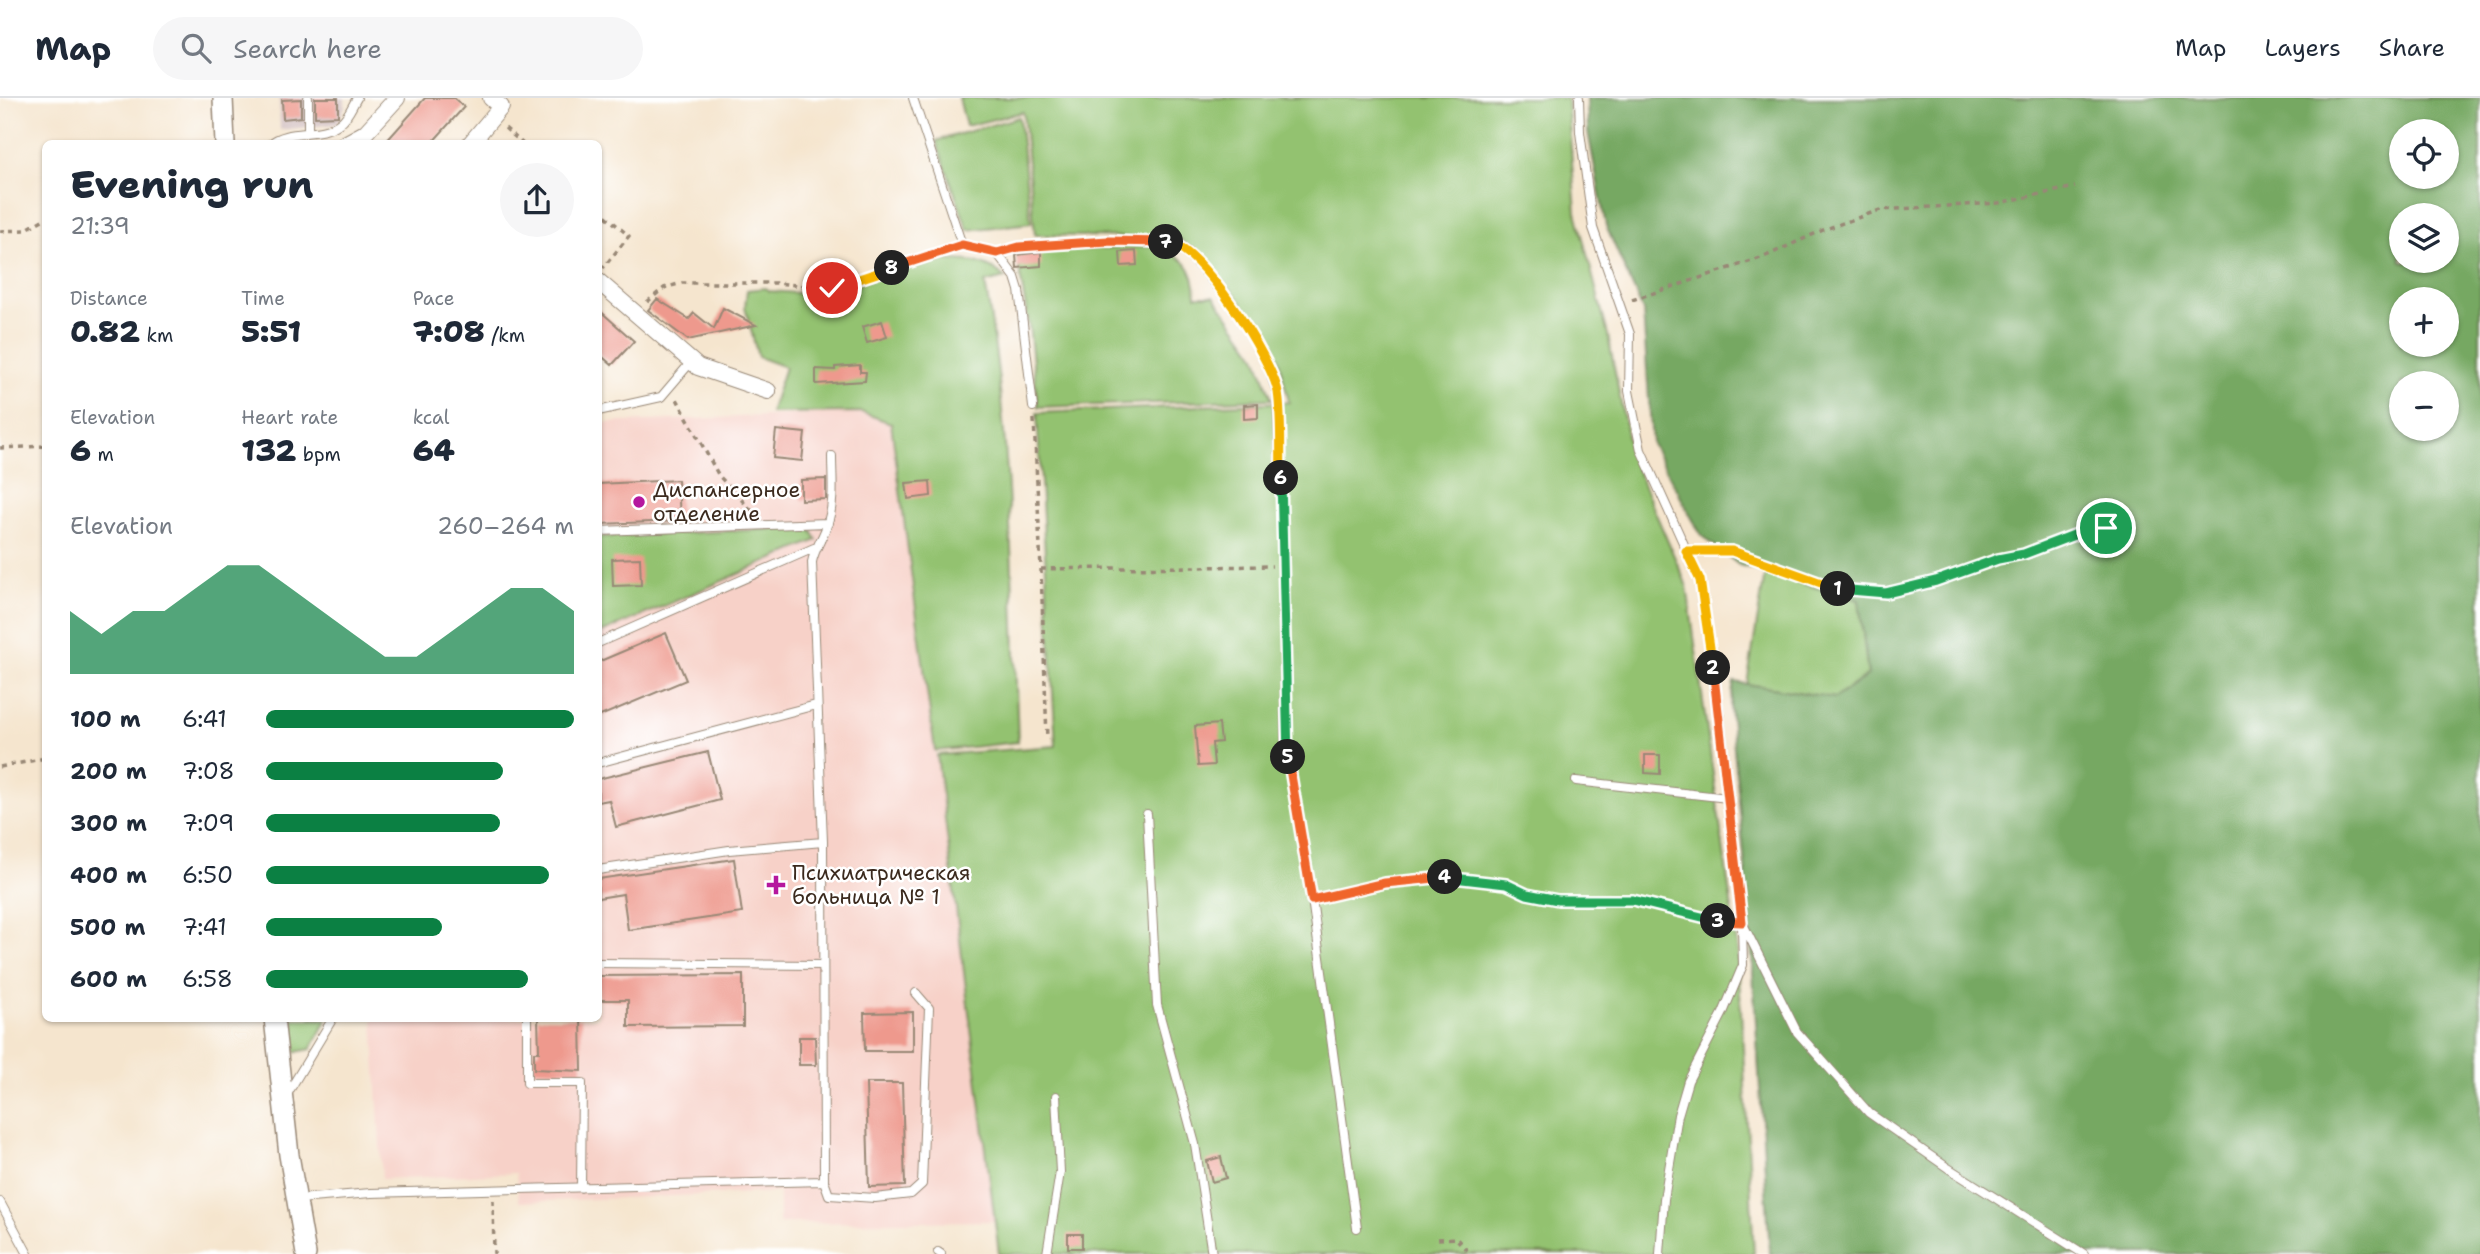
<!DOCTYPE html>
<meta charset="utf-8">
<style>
body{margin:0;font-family:"Shantell Sans",sans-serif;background:#f6f6f7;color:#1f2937;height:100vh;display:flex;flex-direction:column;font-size:26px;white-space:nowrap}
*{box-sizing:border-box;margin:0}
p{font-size:23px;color:#747a83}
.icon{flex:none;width:38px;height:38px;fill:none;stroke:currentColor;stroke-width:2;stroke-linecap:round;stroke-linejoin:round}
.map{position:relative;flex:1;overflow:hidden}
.details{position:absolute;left:42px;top:42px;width:560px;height:882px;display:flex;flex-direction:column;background:#fff;border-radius:10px;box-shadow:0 2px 5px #0004}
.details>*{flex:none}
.fabs{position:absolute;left:2389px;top:21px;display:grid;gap:14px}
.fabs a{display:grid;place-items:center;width:70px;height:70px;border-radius:50%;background:#fff;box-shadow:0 2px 5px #0004;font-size:35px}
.pin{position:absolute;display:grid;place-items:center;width:60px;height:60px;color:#fff;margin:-30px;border:4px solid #fff;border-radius:50%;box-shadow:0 2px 7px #0007}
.km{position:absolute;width:35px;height:35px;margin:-18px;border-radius:50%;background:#222;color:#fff;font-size:19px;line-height:35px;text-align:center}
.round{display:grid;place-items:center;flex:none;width:74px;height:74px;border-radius:37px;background:#f6f6f7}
.headline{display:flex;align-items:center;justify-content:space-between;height:119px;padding:0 28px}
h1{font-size:38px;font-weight:800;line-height:52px}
.metrics{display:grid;grid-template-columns:repeat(3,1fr);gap:10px;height:119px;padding:7px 28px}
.metrics div{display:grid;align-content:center}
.metrics b{font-size:30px;font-weight:800}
.metrics small{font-size:19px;font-weight:400}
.metrics p{font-size:19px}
.chart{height:196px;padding:14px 28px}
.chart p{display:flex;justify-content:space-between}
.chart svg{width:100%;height:126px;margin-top:7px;fill:#0b8043;opacity:.7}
ul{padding:0 28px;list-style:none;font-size:23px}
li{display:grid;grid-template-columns:112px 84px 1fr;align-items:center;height:52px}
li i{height:18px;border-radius:9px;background:#0b8043}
header{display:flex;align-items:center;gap:42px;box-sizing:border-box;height:98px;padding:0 35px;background:#fff;border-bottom:2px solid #e0e1e3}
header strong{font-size:33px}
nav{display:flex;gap:38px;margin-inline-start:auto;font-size:24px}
.search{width:490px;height:63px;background:#f6f6f7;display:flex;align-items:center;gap:18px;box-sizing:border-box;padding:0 24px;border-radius:38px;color:#747a83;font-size:26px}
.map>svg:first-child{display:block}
.built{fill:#f7d1c8}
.industrial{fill:#d2bfc0}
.green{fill:#93c270;stroke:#677647;stroke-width:2}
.forest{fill:#76a862;stroke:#586940;stroke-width:2;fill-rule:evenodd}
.building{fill:#ee998d}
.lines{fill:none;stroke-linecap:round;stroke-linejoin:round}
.service-casing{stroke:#988876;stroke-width:10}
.minor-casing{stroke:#988876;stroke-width:18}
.tertiary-casing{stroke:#988876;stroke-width:22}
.path{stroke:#988876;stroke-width:3.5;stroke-dasharray:5 5;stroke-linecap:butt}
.service{stroke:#fff;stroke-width:8}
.minor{stroke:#fff;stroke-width:16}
.tertiary{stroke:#fff;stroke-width:19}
.split-1-casing{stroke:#fff;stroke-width:14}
.split-2-casing{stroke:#fff;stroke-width:14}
.split-3-casing{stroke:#fff;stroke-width:14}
.split-4-casing{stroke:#fff;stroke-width:14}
.split-5-casing{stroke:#fff;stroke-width:14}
.split-6-casing{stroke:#fff;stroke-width:14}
.split-7-casing{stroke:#fff;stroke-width:14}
.split-8-casing{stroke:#fff;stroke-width:14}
.split-9-casing{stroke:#fff;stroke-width:14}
.split-1{stroke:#22a559;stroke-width:9}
.split-2{stroke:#f5b400;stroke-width:9}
.split-3{stroke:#f0652b;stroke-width:9}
.split-4{stroke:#22a559;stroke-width:9}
.split-5{stroke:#f0652b;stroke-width:9}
.split-6{stroke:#22a559;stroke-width:9}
.split-7{stroke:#f5b400;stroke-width:9}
.split-8{stroke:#f0652b;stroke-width:9}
.split-9{stroke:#f5b400;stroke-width:9}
.poi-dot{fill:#b5179e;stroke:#fff;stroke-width:2.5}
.labels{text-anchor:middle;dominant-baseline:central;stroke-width:5;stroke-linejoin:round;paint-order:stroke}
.poi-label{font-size:21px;fill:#3b2a1e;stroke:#fff;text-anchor:start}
</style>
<header>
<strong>Map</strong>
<div class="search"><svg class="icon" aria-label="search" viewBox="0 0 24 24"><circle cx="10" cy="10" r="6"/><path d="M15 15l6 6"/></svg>Search here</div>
<nav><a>Map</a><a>Layers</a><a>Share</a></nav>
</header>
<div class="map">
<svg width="2480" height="1156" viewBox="0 0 2480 1156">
<rect width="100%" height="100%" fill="#fff"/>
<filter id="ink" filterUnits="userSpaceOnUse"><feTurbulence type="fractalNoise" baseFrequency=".0143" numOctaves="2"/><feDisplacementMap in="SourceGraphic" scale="14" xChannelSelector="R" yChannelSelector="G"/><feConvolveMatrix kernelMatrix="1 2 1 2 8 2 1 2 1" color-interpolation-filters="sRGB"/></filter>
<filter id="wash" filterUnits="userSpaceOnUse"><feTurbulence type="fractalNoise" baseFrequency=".00686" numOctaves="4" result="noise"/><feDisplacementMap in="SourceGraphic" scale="28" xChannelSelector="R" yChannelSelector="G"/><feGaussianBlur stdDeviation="1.57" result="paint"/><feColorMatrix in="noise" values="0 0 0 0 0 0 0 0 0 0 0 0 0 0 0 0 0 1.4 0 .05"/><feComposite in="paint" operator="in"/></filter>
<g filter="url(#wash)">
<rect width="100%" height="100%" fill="#f5e5ce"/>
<!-- built -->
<path class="built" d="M861 314 891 324 976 958 1003 1123 779 1125V1094L519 1104 516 1075 382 1081 373 921 598 920 599 325Z"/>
<!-- industrial -->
<path class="industrial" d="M279 0H345V8L337 26 280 32Z"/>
<!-- green -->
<path class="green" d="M959 0H1567L1576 114 1608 237 1631 358 1687 488 1738 856 1754 1156H999L937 657 1056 648 1037 315 1289 304 1278 259 1236 197 1179 140 1035 137 1023 14 966 28Z
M1019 19 1031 125 968 132 936 43Z
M1156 148C1184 158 1195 169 1196 198H1214L1256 258 1272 301 1038 309 1029 228 1016 154Z
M948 162C972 162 987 164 1005 180L985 185C1012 336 1012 490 1018 644L935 653 891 325 861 314 770 315 785 269 758 259 745 209 747 192 765 190 769 193 826 197 897 173Z
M777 431 812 433 817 442 599 536 598 439Z
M1765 475 1859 502 1868 577 1835 600 1747 586Z
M288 921H327L311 951 296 954 290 948Z"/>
<!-- forest -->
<path class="forest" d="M1587 0H2480V1156H1770L1749 810 1730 608 1734 584 1835 600 1868 577 1859 502 1739 467 1701 437 1652 346 1643 213 1606 128 1588 34ZM2401 33H2446V79H2401ZM2401 117H2446V163H2401ZM2401 201H2446V247H2401ZM2401 285H2446V331H2401Z"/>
<g id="blocks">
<!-- building -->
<path class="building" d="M315 0H338V18L315 19Z
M425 0H454L464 9 431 46H384Z
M301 1V19L283 21 282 2Z
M1136 153 1137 167 1121 168 1120 154Z
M1041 154V168L1017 170 1016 157Z
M657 201 689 221 694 215 714 231 723 210 756 227 688 242 648 212Z
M598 211 634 243 612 267 598 255Z
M882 223 887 239 867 245 862 229Z
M860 267V274H866L865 283 816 286V271L835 272V269Z
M1258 306V320L1244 321V307Z
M776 332 805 335 802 363 773 360Z
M826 381V401L801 402V382Z
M678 382 680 423 598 426V386Z
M930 383 931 398 908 401 906 385Z
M640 460 641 487 613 488 612 461Z
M666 535 686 582 598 619V564Z
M1219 626 1221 644 1212 645 1214 667 1198 668 1195 628Z
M708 654 720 702 616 729 609 702 598 704V681Z
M1645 657H1660V676L1645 675Z
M734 761 742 815 628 832 623 796 598 800V781Z
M743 877V928L628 929V902H598V878Z
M913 914V953H865L864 915Z
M538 920H581L582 973 534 971V954H539Z
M799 939H815L816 967H799Z
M866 985H902L905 1088 869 1089Z
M1221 1059 1226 1080 1212 1084 1207 1063Z
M1068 1136H1082V1150H1068Z"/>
</g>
</g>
<g filter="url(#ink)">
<use href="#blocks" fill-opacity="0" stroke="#988876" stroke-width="2"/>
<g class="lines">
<defs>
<path id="service" d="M913 0 962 147 997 155 1015 179 1019 192 1033 309
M1579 0 1580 34 1593 130 1630 236 1629 293 1641 352 1700 482 1719 614 1742 824 1797 934 1869 1015 1948 1070 2084 1156
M308 34V0
M270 46C289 29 322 41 341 24 348 19 352 8 357 0
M997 155 1019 149 1108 143 1173 144 1187 152 1230 204 1264 257 1277 294 1284 468 1285 641 1312 801 1357 1130
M598 313 661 299 691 264
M832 358C832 380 835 403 828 424 824 439 815 449 812 464L823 744 824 1083 829 1097 875 1100 911 1096 922 1086 929 910 916 895
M598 433 828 425
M598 545 814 450
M598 665 816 607
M1576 683 1728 700
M1147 716 1157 907 1195 1046 1212 1156
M598 772 729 752 823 744
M598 865 823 867
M527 920V985H582L581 1090
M286 998 333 920
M299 1101 371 1095 824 1083
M0 1104 28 1156
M938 1154 941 1156
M1047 1156 1060 1074 1056 998
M1660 1156 1664 1101 1678 1017 1688 983 1723 915 1743 867 1742 828"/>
<path id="minor" d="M345 46 365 35 397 0
M470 46 501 9 491 0
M598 183 698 269 768 293"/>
<path id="tertiary" d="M223 0 225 46
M274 920 289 1057 306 1156"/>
</defs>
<!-- service casing -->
<use href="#service" class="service-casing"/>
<!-- minor casing -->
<use href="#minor" class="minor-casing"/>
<!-- tertiary casing -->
<use href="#tertiary" class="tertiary-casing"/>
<!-- path -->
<path class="path" d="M505 30 523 46
M598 111 629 138 603 170
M0 133 25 132 46 120
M1632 202 1764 159 1823 132 1880 112 1998 105 2075 89
M647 204 664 190 682 185H777L814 189 820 194 950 151
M677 301 719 378 754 415
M1034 321 1041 471 1272 468
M0 350 46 348
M1699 453H1732L1787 475 1849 494 1886 495 1936 483 1998 461 2024 456 2095 429 2114 434
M1041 471 1047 641
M0 669 46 660
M1325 799 1385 785 1454 778 1506 786 1527 796 1558 802H1633L1729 824
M493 1102 494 1156
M1438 1141 1456 1140 1470 1156"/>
<!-- service -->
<use href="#service" class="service"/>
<!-- minor -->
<use href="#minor" class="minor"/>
<!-- tertiary -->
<use href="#tertiary" class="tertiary"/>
</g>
</g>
<g class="lines" filter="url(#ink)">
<defs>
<path id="split-1" d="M1838 491 1886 495 1936 483 1998 461 2024 456 2095 429 2106 430"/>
<path id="split-2" d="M1713 570 1700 482 1686 453H1732L1838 491"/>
<path id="split-3" d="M1713 570 1742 824 1718 823"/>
<path id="split-4" d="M1445 779 1506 786 1527 796 1558 802H1633L1718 823"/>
<path id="split-5" d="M1288 659 1312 802 1385 785 1445 779"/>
<path id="split-6" d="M1281 380 1288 659"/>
<path id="split-7" d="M1166 144C1199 145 1272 262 1278 294 1282 322 1280 352 1281 380"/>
<path id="split-8" d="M892 170 962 147 997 155 1019 149 1108 143 1166 144"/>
<path id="split-9" d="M832 190 892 170"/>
</defs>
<!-- split-1 casing -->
<use href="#split-1" class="split-1-casing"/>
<!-- split-2 casing -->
<use href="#split-2" class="split-2-casing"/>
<!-- split-3 casing -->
<use href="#split-3" class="split-3-casing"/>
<!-- split-4 casing -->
<use href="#split-4" class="split-4-casing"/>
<!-- split-5 casing -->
<use href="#split-5" class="split-5-casing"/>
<!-- split-6 casing -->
<use href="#split-6" class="split-6-casing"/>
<!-- split-7 casing -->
<use href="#split-7" class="split-7-casing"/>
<!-- split-8 casing -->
<use href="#split-8" class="split-8-casing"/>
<!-- split-9 casing -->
<use href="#split-9" class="split-9-casing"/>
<!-- split-1 -->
<use href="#split-1" class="split-1"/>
<!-- split-2 -->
<use href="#split-2" class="split-2"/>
<!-- split-3 -->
<use href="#split-3" class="split-3"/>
<!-- split-4 -->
<use href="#split-4" class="split-4"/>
<!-- split-5 -->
<use href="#split-5" class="split-5"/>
<!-- split-6 -->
<use href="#split-6" class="split-6"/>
<!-- split-7 -->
<use href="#split-7" class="split-7"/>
<!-- split-8 -->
<use href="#split-8" class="split-8"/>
<!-- split-9 -->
<use href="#split-9" class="split-9"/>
</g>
<!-- markers -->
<g class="poi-dot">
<circle cx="639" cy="404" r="7"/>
<path d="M772.5 776.5h7v7h7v7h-7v7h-7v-7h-7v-7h7z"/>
</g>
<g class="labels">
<!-- poi labels -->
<g class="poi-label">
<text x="653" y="392">Диспансерное<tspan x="653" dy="24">отделение</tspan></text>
<text x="792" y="775">Психиатрическая<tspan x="792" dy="24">больница № 1</tspan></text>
</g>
</g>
</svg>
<div class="fabs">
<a><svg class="icon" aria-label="locate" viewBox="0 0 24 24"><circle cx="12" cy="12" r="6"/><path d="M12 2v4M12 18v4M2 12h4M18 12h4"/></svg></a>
<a><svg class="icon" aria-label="layers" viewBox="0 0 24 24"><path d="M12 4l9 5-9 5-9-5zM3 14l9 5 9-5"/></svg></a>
<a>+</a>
<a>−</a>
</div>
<div class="pin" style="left:2106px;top:430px;background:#1e9e55"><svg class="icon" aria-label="arrive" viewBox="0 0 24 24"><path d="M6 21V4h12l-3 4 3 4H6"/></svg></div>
<div class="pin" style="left:832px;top:190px;background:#d93025"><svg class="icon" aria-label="check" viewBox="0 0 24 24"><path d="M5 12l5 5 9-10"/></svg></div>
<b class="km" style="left:1838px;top:491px">1</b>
<b class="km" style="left:1713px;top:570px">2</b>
<b class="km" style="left:1718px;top:823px">3</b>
<b class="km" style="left:1445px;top:779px">4</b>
<b class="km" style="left:1288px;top:659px">5</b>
<b class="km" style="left:1281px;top:380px">6</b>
<b class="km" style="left:1166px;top:144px">7</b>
<b class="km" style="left:892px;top:170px">8</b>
<section class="details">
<div class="headline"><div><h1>Evening run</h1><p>21:39</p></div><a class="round"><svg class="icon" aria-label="share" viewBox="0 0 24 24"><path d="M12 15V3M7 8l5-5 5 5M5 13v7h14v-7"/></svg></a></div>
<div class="metrics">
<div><p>Distance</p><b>0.82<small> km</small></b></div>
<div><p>Time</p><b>5:51</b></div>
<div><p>Pace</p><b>7:08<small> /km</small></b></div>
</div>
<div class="metrics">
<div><p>Elevation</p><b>6<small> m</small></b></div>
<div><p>Heart rate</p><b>132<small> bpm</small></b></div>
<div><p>kcal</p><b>64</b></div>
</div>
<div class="chart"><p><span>Elevation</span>260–264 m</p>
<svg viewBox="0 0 160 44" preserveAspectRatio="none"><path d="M0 44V22L10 30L20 22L30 22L40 14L50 6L60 6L70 14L80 22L90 30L100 38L110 38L120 30L130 22L140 14L150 14L160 22V44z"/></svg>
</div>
<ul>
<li><b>100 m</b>6:41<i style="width:100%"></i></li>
<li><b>200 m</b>7:08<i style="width:77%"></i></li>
<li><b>300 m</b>7:09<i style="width:76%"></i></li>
<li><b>400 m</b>6:50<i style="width:92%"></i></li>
<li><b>500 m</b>7:41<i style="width:57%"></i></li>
<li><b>600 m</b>6:58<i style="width:85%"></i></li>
</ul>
</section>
</div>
